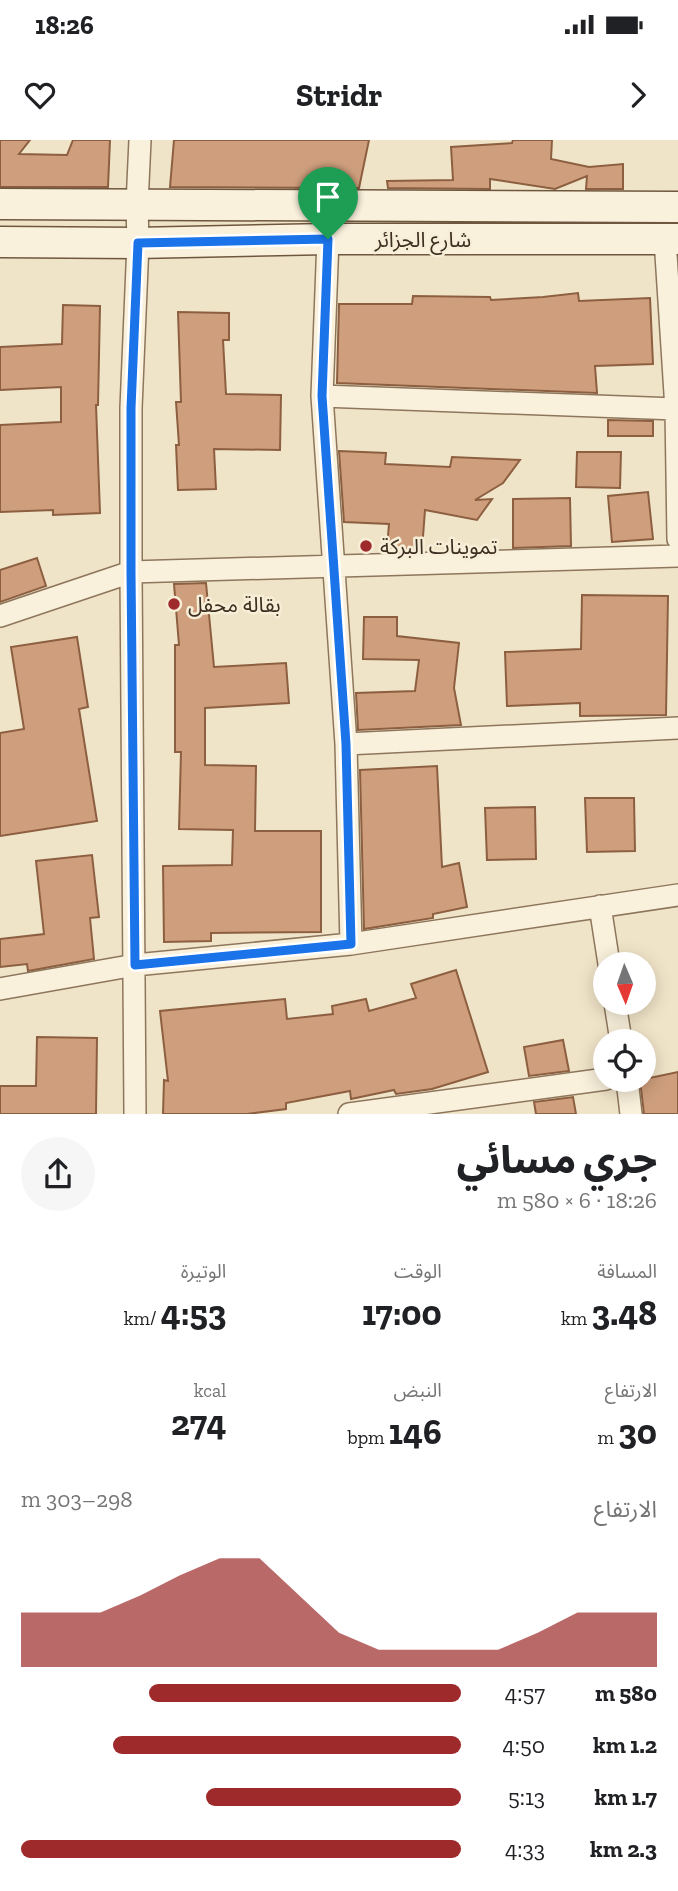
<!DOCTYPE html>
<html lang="ar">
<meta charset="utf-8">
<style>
body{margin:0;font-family:"Zilla Slab","Noto Sans Arabic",serif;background:#f6f6f6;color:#202124;direction:rtl;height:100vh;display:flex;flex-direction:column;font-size:26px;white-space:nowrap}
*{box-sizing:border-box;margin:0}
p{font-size:23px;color:#757577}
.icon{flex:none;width:38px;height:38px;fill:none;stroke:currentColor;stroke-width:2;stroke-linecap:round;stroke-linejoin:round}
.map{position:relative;height:974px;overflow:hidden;direction:ltr}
.panel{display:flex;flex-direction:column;background:#fff;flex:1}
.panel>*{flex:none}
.needle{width:46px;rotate:178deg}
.fabs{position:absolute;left:593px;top:812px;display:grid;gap:14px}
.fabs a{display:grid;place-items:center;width:63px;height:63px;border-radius:50%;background:#fff;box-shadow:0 4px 18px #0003;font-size:35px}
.pin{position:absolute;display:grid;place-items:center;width:60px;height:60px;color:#fff;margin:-72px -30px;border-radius:50% 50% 50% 0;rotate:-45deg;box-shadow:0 0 7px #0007}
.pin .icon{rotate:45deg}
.round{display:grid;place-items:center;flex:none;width:74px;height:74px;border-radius:37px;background:#f6f6f6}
.overview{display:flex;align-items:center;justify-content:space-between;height:119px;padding:0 21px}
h1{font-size:38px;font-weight:800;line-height:52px}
.figures{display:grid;grid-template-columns:repeat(3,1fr);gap:10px;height:119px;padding:7px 21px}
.figures div{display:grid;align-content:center}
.figures b{font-size:35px;font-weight:800}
.figures small{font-size:19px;font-weight:400}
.figures p{font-size:19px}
.chart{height:196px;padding:14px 21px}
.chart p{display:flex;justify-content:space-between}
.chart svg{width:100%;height:126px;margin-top:7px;fill:#9e2a2b;opacity:.7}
ul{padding:0 21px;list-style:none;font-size:23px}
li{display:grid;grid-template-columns:112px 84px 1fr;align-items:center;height:52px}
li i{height:18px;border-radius:9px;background:#9e2a2b}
.status{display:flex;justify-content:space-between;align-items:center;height:49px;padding:0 35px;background:#fff;direction:ltr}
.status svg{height:19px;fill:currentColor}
header{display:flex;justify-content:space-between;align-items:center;height:91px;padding:0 21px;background:#fff;font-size:32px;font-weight:800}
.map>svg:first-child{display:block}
.building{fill:#cf9f7d;stroke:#8d5f41;stroke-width:2}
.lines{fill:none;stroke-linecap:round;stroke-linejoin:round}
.minor-casing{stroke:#8d765c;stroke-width:24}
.secondary-casing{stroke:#6f573f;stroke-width:33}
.minor{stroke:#faf1dc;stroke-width:21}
.secondary{stroke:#faf1dc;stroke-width:30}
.route-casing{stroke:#fff;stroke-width:14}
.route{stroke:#1a73e8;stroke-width:9}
.poi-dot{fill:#9e2a2b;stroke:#f7eed8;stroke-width:2.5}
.labels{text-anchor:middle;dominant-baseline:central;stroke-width:5;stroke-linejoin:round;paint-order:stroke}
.street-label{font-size:21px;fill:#3d2e20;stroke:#f7eed8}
.poi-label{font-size:21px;fill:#3d2e20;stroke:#f7eed8;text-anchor:start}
</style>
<div class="status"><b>18:26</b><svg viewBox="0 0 49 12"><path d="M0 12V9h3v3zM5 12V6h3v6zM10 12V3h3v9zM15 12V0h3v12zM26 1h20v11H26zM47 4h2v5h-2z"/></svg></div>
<header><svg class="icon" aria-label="forward" viewBox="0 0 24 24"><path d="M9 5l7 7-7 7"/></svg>Stridr<svg class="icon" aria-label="heart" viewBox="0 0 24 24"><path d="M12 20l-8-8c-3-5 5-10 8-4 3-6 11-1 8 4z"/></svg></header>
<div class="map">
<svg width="678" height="974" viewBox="0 0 678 974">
<rect width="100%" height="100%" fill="#f0e4c8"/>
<!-- building -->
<path class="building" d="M0 0H30L19 14 67 15 73 0H110L108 47H0Z
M174 0H369L359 48 170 47Z
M513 0H552L551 19 589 27 623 24V49H586L587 36 555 49 490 39V49L388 48 387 41 453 40 451 7 512 3Z
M578 153 579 161 650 158 653 224 595 226 597 253 337 243 339 164H412L413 156 490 157 491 160 543 157Z
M63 165 100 166 98 265H96L100 373 53 375V370L0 372V285L61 282V247L0 250V207L62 204Z
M178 172 229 173V200H223L226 254 281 255 280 310 214 309 216 349 178 350 176 305H179L176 262H181Z
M608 280 653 281V296H608Z
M339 311 386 313 385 324 450 327 452 317 520 320 503 343 475 360 492 359 477 380 425 370 422 410 387 407 389 384 344 382Z
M577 312H621L620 348 576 347Z
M648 352 653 399 612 402 608 356Z
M570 358 571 406 513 408V359Z
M37 418 46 446 0 462V430Z
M206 443 214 527 286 523 289 563 205 568V625L256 626 255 691H321V792L211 793V801L164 802 163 726 232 725 233 690 179 689 181 612H175V505H179L174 444Z
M582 455 668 456 666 575 580 576V563L507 566 505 512 581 509Z
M364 477H397V496L459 503 454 548 461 585 358 590 356 553 415 551 419 520 363 519Z
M77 497 88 567 79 569 97 681 0 696V593L24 589 11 507Z
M437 626 442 727 459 723 467 767 433 774V778L364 789 360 630Z
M585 658H634L635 711 587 712Z
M535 667 536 719 487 720 485 668Z
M92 715 99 777 90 778 94 819 28 831 27 824 0 827V799L44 794 36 721Z
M456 830 488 932 432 949 396 954 394 950 351 959 350 951 286 963V969L247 974H163L164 940 168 941 160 871 285 859 287 879 333 874 332 866 366 859 369 871 416 858 411 844Z
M37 897 97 898 96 974H0V946H36Z
M563 900 569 931 529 936 524 907Z
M678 932V974H644L640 940Z
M573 957 576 974H536L534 962Z"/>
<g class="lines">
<defs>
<path id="minor" d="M328 99 322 256 346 604 351 804
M665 99 676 269 678 399
M322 256 676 269
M0 476 131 432 678 416
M346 604 678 588
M600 766 609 824
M0 849 135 825 351 804 678 755
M615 863 621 901
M627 940 631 974
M135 974 131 432V268L138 103 137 65 140 0
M349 974 606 939"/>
<path id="secondary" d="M0 64 678 67
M0 102 136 103 328 99H678"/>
</defs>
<!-- minor casing -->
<use href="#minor" class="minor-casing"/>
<!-- secondary casing -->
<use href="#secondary" class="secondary-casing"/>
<!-- minor -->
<use href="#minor" class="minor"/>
<!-- secondary -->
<use href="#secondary" class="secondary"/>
</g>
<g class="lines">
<defs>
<path id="route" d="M328 99 322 256 346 604 351 804 135 825 131 432V268L138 103Z"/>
</defs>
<!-- route casing -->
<use href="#route" class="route-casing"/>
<!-- route -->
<use href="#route" class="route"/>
</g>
<!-- markers -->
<g class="poi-dot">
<circle cx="366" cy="406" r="7"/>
<circle cx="174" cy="464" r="7"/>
</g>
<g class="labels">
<!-- street labels -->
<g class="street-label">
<text x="423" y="99">شارع الجزائر</text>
</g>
<!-- poi labels -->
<g class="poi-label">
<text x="380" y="406">تموينات البركة</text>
<text x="188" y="464">بقالة محفل</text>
</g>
</g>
</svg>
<div class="fabs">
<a><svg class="needle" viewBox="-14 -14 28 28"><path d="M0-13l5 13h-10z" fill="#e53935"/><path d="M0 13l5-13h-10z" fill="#757577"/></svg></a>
<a><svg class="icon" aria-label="locate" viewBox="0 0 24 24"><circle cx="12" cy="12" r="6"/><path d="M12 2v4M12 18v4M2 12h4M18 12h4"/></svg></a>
</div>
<div class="pin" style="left:328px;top:99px;background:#1e9e55"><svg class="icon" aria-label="arrive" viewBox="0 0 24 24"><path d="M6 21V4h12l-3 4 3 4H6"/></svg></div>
</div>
<section class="panel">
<div class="overview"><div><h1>جري مسائي</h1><p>18:26 · 6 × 580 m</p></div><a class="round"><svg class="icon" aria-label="share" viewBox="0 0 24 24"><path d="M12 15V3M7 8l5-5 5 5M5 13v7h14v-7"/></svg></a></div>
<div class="figures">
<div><p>المسافة</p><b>3.48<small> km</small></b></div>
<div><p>الوقت</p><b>17:00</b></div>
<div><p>الوتيرة</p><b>4:53<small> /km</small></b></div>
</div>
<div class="figures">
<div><p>الارتفاع</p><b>30<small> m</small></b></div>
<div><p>النبض</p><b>146<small> bpm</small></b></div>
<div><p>kcal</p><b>274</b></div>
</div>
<div class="chart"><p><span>الارتفاع</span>298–303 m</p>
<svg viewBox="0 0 160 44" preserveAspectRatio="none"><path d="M0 44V25L10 25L20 25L30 19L40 12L50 6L60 6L70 19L80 32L90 38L100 38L110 38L120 38L130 32L140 25L150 25L160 25V44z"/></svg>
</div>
<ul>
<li><b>580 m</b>4:57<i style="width:71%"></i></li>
<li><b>1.2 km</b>4:50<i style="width:79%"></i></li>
<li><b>1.7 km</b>5:13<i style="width:58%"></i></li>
<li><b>2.3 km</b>4:33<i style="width:100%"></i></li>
</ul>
</section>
